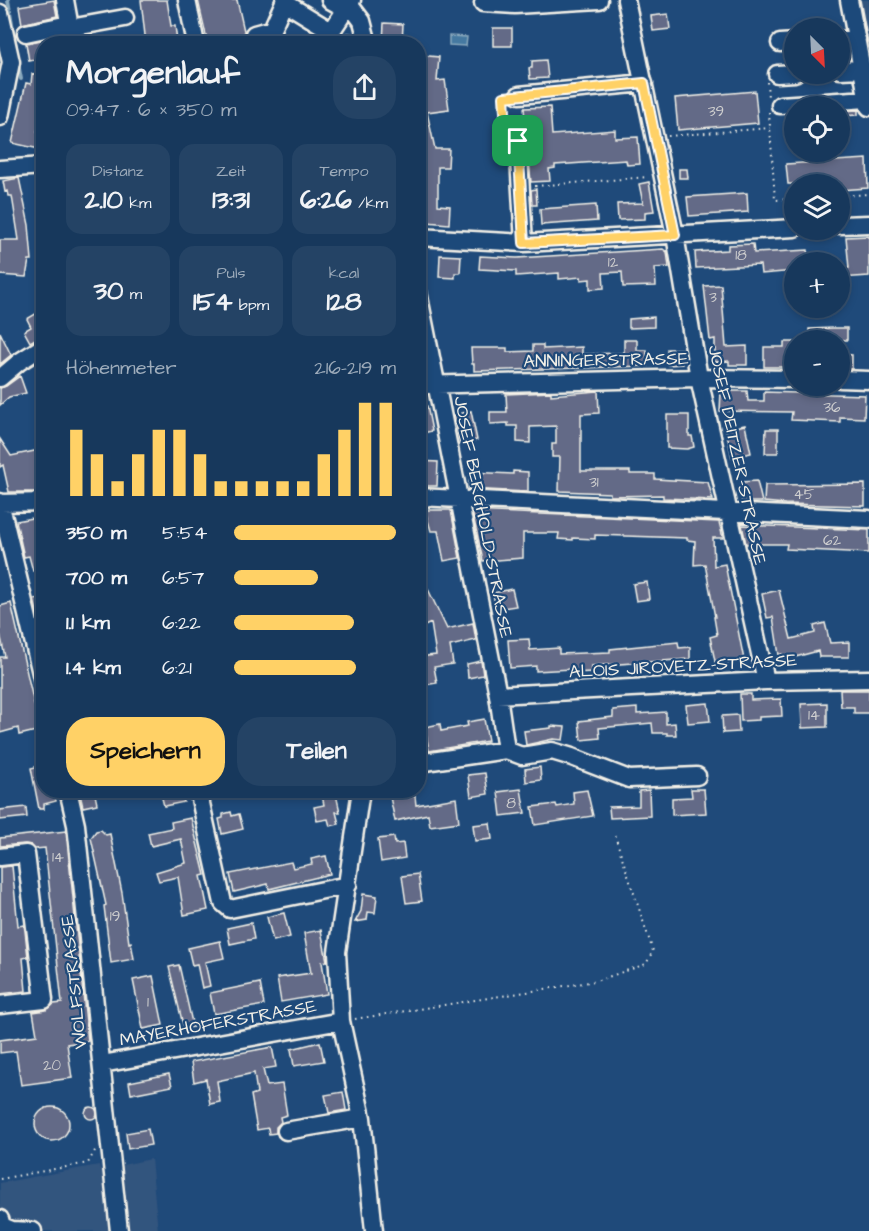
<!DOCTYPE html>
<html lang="de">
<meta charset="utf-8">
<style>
body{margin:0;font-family:"Architects Daughter",sans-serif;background:#244365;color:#f1f3f6;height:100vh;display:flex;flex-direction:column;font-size:22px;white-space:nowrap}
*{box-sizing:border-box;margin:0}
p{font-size:20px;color:#9eacbb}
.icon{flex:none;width:33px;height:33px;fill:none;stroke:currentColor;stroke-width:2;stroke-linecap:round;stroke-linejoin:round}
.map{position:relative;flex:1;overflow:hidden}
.drawer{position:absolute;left:36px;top:36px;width:390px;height:762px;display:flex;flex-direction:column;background:#17385c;border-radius:24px;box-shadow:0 3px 9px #0003,0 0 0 2px #365272}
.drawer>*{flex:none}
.needle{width:39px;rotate:156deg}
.controls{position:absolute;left:784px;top:18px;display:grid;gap:12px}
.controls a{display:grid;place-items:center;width:66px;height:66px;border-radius:50%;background:#17385c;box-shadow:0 3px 9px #0003,0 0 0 2px #365272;font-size:30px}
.pin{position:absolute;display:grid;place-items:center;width:51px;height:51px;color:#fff;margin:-26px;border-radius:12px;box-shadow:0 3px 9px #0006}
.round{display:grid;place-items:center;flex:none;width:63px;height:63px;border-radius:24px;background:#244365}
.overview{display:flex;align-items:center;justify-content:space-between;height:102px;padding:0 30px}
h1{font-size:33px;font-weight:700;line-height:45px}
.figures{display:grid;grid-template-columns:repeat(3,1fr);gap:9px;height:102px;padding:6px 30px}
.figures div{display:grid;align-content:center;border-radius:15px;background:#244365;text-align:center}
.figures b{font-size:26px;font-weight:700}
.figures small{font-size:16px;font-weight:400}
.figures p{font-size:16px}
.chart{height:168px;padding:12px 30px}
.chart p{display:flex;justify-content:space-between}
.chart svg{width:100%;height:108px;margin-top:6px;stroke:#ffd166;stroke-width:6}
.cta{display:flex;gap:12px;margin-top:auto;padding:12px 30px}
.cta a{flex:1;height:69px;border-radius:24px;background:#ffd166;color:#111;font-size:24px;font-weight:700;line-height:69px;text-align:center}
.cta a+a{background:#244365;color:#f1f3f6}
ul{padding:0 30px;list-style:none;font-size:20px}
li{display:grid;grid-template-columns:96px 72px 1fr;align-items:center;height:45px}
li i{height:15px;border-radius:8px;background:#ffd166}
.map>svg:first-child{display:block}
.built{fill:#33547e}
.water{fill:#4479a1;stroke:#8aa9bd;stroke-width:1.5}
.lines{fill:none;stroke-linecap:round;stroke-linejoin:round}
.stream{stroke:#8aa9bd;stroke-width:4}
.building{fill:#636b87;stroke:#f4f1e8;stroke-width:1.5}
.minor-casing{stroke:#f4f1e8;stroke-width:21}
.path{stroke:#f4f1e8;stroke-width:2;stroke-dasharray:1.5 4.5;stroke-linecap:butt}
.minor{stroke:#1f4a7a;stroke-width:16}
.tram{stroke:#f4f1e8;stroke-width:1.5}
.route-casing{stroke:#fff;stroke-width:12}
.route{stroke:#ffd166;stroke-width:8}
.labels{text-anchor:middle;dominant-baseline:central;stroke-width:4.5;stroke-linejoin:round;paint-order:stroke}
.number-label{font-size:15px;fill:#d0d0d0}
.street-label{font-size:18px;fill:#f4f1e8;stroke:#1f4a7a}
</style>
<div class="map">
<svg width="869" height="1231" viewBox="0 0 869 1231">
<rect width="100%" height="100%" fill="#1f4a7a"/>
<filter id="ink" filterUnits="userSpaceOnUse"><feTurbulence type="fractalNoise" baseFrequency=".0167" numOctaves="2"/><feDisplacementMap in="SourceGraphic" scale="12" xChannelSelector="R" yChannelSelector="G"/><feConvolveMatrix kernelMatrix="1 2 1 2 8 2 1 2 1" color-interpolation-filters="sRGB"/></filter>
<g filter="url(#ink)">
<!-- built -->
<path class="built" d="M854 0H869V79Z
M151 1159 158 1231H0V1183L99 1165 100 1169 108 1168Z"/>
<!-- water -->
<path class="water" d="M449 36 467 37 466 46 449 45Z"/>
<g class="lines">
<!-- stream -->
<path class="stream" d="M8 0 16 47
M18 63 21 79"/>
</g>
<!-- building -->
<path class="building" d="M54 0 57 16 22 24 19 6Z
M141 0H167L171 26H175L177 41 146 44Z
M198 0H237L247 44H208Z
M668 14 670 29 653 31 651 16Z
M384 23 403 24 402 44 383 43Z
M493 28H512V46H493Z
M347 33 355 34 357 44H341Z
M61 36 62 44H44V58L29 61 26 43Z
M418 55 439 57 437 81 445 80 449 109 427 112 435 149H449L448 167H438V205L450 206 449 224 427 222 428 215 421 214 422 195H418Z
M546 60 548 78 530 79 529 68H532V61Z
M32 74 44 75V102L37 132 44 133V150L12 143 26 83 31 84Z
M755 91 758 123 678 130 675 98Z
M550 107 552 135 615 130V138L638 137 640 164 627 165 626 160 555 165V168L549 169 550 181 531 182 524 108Z
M858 110V115L840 116V111Z
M867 159 868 188 840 190V184H788L786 164Z
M679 169H687L688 178H679Z
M19 178 29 225 32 260H29L26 277 0 275V240H19L12 196H9L8 191 5 192 3 181Z
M649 182 654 211 645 212V219L618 220 617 204 643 203 639 184Z
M536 189 537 205H532L531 190Z
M747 193 748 212 689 216 687 197Z
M596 205 597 221 541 225 540 209Z
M869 236V276L840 278V269L849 268 846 237Z
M753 244 754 253 808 250 809 262H795V271L761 274 760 265 696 268 695 252 728 250V245Z
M663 249 667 252 669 267 655 268 656 286 623 287 622 272 603 273 604 288 590 289V279L581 280V277L559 279V273L516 276V271L479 269 480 256 517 258Z
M440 255 461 256 460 273H455V278L439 277Z
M721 285 726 347 747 346V365H729V361L715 362V339L710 340 704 286Z
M44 309V334L30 342 24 331 31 327 27 319Z
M654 317V327L629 328V319Z
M833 328H847V340H809V329Z
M0 332 11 355 0 364Z
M624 340H637V350H647V366L474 371V364H472L471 348H507V352L533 351V345H543V349L582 347V354L624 353Z
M784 342H795V367H764V347H784Z
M667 349H682V364L668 365Z
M840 354 852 355V369L840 368Z
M20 376 26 393 9 397 0 405V388L6 386Z
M598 391 599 413 581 414V471H630V474H655V479L708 482 713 500 663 498V495L610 496V493L559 491 560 457H552V444H556V426L530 427V443L517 442V426H508V423L490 424V412H507L506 394 551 392V395Z
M721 391H747L748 401H764V392L865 395 864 418 840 417V422L791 420 792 412 720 411Z
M427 406 432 431 418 434V407Z
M471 411 477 440 460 444 454 415Z
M667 415H689V436H692L694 447 687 449 667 448Z
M745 425 751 453 732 457 726 429Z
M766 429H778V453H765Z
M0 439 11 456 44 449V492H9L3 465 0 467Z
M418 461 438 462 437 486H418Z
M513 471 528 472V492L469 489 470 472 513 474Z
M757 481 762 502H742L741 482Z
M865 484V506L785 504 764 502 765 485Z
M425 510H451L460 558 444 561 438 531H431Z
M472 511 719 522 723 538H713L714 566 725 564 744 660 716 666 710 637 717 635 714 617H715L705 564 694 565 695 541 687 540V538L595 535V539L573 538V540L558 539 559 533H523V558L483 561Z
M32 518 44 568 33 571 29 556 24 557 16 521Z
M742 525 869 530V553L786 549 787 544H746Z
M418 568 447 629 473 623 476 640 450 646 453 664 434 667 437 683 418 686V657L436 655 431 623 418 629Z
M647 582 649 599 636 601 633 584Z
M512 589 516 606 496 609 493 593Z
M779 590 791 639 815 633 814 626 825 623 830 643 849 642V657H819L818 651 784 660 782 654 779 655 773 617 767 618 762 594Z
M44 597V625H40L34 599Z
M11 603 40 730 19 735 18 728 0 733V657H5L0 633V606Z
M529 639 530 650 559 648V654L610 652V649L678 642 679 648 690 647V659L591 666 592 672 572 673V669L536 671V666L510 668 508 640Z
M481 661 483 675 468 678 467 664Z
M840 690H869V713H854V707H841Z
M740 694H751V700L781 699 782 716 759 717V720L741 721Z
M708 703 710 721 688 723 686 705Z
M827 703V727L802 728 801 704Z
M637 708V714L666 712V724L675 723 676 735H667V733H653L652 723 599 728 600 738 581 740 579 721 613 717V710Z
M738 715 739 732 723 733 722 716Z
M484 719 488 741 429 751 425 727 440 724 441 731 468 726 467 722Z
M551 726 565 727 563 740 553 739 526 745 524 731 551 728Z
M44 765V790H54L56 801 44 804V809H39L31 768Z
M540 767 541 780 526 782 525 769Z
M485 773 488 794 471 797 468 775Z
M521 789 525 813 501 816 498 792Z
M691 789H704L706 813 672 815V798L692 797Z
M79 790H94L97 804 83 807Z
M160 790H181L184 802 164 806Z
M321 790H335L340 812H336L339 824 330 826 328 819 317 821 314 807 324 805Z
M587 790 593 816 535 825 532 807 556 804 557 807 574 804 573 792Z
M649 790 650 816 610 818 609 807 639 806V791Z
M408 794 409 797 415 796 416 805 456 798 459 822 430 826 428 814 395 821 390 797Z
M26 807 27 817 0 820V810Z
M231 812 232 816 239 814 243 829 222 834 219 819 223 818V814Z
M191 818 205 875 201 876 208 910 184 915 178 877 159 881 156 872 186 863 181 839 151 846 148 833 172 828 171 822Z
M490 823 492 839 475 841 473 825Z
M101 830 106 835 110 834 122 893 129 943 131 942 134 959 111 963 104 906 106 905 91 838 96 831Z
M66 831 88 1041 67 1044 72 1078 21 1085 16 1051 0 1053V1040L37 1035 33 1012 46 1010 54 1004 62 1003 45 848 35 849 31 845 25 844 0 846V838Z
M394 837 395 844 403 843 405 858 381 862 378 839Z
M326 856 330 874 269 889 268 884 234 892 230 874 291 862 293 868 312 864 311 859Z
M12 866 18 926 24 925 25 931 28 957 23 958 26 991 0 994V867Z
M418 874 422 901 406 903 402 876Z
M363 894 377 896 375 913 368 912 367 920 355 922 361 911Z
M284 913 290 937 273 941 267 917Z
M251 923 254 939 230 944 227 928Z
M321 930 327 961 322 962 327 994 281 1002 277 978 311 973 304 933Z
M220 941 224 958 205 962 210 986 202 988 197 964 192 965 188 948Z
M179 965 193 1027 184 1029 169 967Z
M153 976 163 1025 143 1029 133 980Z
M260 983 264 1005 214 1014 210 993Z
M320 1042 324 1061 294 1066 291 1049Z
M272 1047 276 1067 263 1069 267 1086 282 1084 287 1115 280 1117 281 1122 276 1127V1133L269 1134 268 1128 257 1130 251 1095 257 1093 254 1073 217 1081 220 1102 210 1104 206 1079 194 1082 191 1062Z
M169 1074 172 1086 131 1094 129 1082Z
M343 1092 346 1110 329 1113 325 1095Z
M35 1124a17 17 0 1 1 34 0a17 17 0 1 1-34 0Z
M85 1113a6 6 0 1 1 12 0a6 6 0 1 1-12 0Z
M148 1129 151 1145 128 1149 126 1133Z"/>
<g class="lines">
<defs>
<path id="minor" d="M65 0 73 44
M187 0 196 44
M330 0 346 9
M626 0 675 235 699 378 766 681
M849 0 869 107
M483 3 515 5 599 0
M349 4 362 21 368 44
M0 13 11 62 0 117
M70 28 125 18
M26 33 69 24
M254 34 272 29 284 2 331 31
M840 40 857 39
M780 43 795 42
M323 44 352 0
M840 70 862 69
M777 74 795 73
M519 95 644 83
M780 105 867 99
M518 141 524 243
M0 169 44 166
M840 225 869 224
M418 237 524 243 795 228
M418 292 498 695 506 750
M0 378 19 362 44 346
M840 379 869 380
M418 385 699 378 795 379
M418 497 869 519
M0 502 44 686
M1 503 44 502
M498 695 766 681 869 679
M418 763 506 750 522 756 552 751 572 757 629 779 697 776
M68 790 76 825 119 1231
M198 790 223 903 230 909 348 885
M361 790 337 952 341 1021 362 1118 374 1231
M0 857 26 854 44 1000 0 1005
M102 1064 341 1021
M286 1131 362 1118
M0 1219 2 1226 12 1230 33 1231"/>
</defs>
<!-- minor casing -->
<use href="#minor" class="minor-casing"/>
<!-- path -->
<path class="path" d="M767 82 768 98
M506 97H504L507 134
M769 112 775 200 795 199
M668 136 770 128
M535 186 648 177
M840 196 869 194
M355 1019 596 981 646 964 653 951 615 836
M0 1179 88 1163 96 1149"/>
<!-- minor -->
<use href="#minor" class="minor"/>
<!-- tram -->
<path class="tram" d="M860 0 869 48"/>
</g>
</g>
<g class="lines" filter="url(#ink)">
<defs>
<path id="route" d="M644 83 675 235 524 243 518 141 507 142 504 97Z"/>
</defs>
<!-- route casing -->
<use href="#route" class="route-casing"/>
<!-- route -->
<use href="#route" class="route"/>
</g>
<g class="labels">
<!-- number labels -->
<g class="number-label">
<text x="716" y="111">39</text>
<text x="741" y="255">18</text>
<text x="613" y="262">12</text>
<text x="713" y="297">3</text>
<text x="832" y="407">36</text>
<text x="594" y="482">31</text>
<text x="804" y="494">45</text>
<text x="832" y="540">62</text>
<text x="814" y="715">14</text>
<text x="511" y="803">8</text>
<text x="58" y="857">14</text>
<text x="115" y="916">19</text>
<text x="148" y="1002">1</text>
<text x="52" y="1065">20</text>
</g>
<!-- street labels -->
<g class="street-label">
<text transform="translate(606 360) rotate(-1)">ANNINGERSTRASSE</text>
<text transform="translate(737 455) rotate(78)">JOSEF DEITZER-STRASSE</text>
<text transform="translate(483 517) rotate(79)">JOSEF BERGHOLD-STRASSE</text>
<text transform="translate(683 666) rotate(-3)">ALOIS JIROVETZ-STRASSE</text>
<text transform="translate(74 982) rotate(-96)">WOLFSTRASSE</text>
<text transform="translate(218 1023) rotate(-10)">MAYERHOFERSTRASSE</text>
</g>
</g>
</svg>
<div class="controls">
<a><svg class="needle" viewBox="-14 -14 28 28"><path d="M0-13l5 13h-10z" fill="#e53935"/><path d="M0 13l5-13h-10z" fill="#9eacbb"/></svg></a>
<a><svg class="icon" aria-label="locate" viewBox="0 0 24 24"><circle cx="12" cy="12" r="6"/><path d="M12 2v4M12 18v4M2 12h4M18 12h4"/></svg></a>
<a><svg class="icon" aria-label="layers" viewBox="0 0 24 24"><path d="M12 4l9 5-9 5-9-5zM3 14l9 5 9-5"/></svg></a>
<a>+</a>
<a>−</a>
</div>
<div class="pin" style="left:518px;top:141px;background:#1e9e55"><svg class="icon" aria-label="arrive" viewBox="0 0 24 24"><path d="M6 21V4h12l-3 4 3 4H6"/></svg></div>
<section class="drawer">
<div class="overview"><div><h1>Morgenlauf</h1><p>09:47 · 6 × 350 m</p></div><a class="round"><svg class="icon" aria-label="share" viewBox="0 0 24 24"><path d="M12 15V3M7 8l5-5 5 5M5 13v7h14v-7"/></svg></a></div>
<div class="figures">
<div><p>Distanz</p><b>2.10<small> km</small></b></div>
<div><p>Zeit</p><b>13:31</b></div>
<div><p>Tempo</p><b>6:26<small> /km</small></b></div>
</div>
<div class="figures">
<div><b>30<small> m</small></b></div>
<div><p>Puls</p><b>154<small> bpm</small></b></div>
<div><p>kcal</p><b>128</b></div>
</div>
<div class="chart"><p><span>Höhenmeter</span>216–219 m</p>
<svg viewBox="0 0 160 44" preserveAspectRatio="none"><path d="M5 44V17M15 44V27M25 44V38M35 44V27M45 44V17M55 44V17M65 44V27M75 44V38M85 44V38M95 44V38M105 44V38M115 44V38M125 44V27M135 44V17M145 44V6M155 44V6"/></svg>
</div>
<ul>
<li><b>350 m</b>5:54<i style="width:100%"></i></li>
<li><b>700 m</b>6:57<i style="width:52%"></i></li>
<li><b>1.1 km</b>6:22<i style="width:74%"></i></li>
<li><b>1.4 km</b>6:21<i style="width:75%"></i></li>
</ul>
<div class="cta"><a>Speichern</a><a>Teilen</a></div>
</section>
</div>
